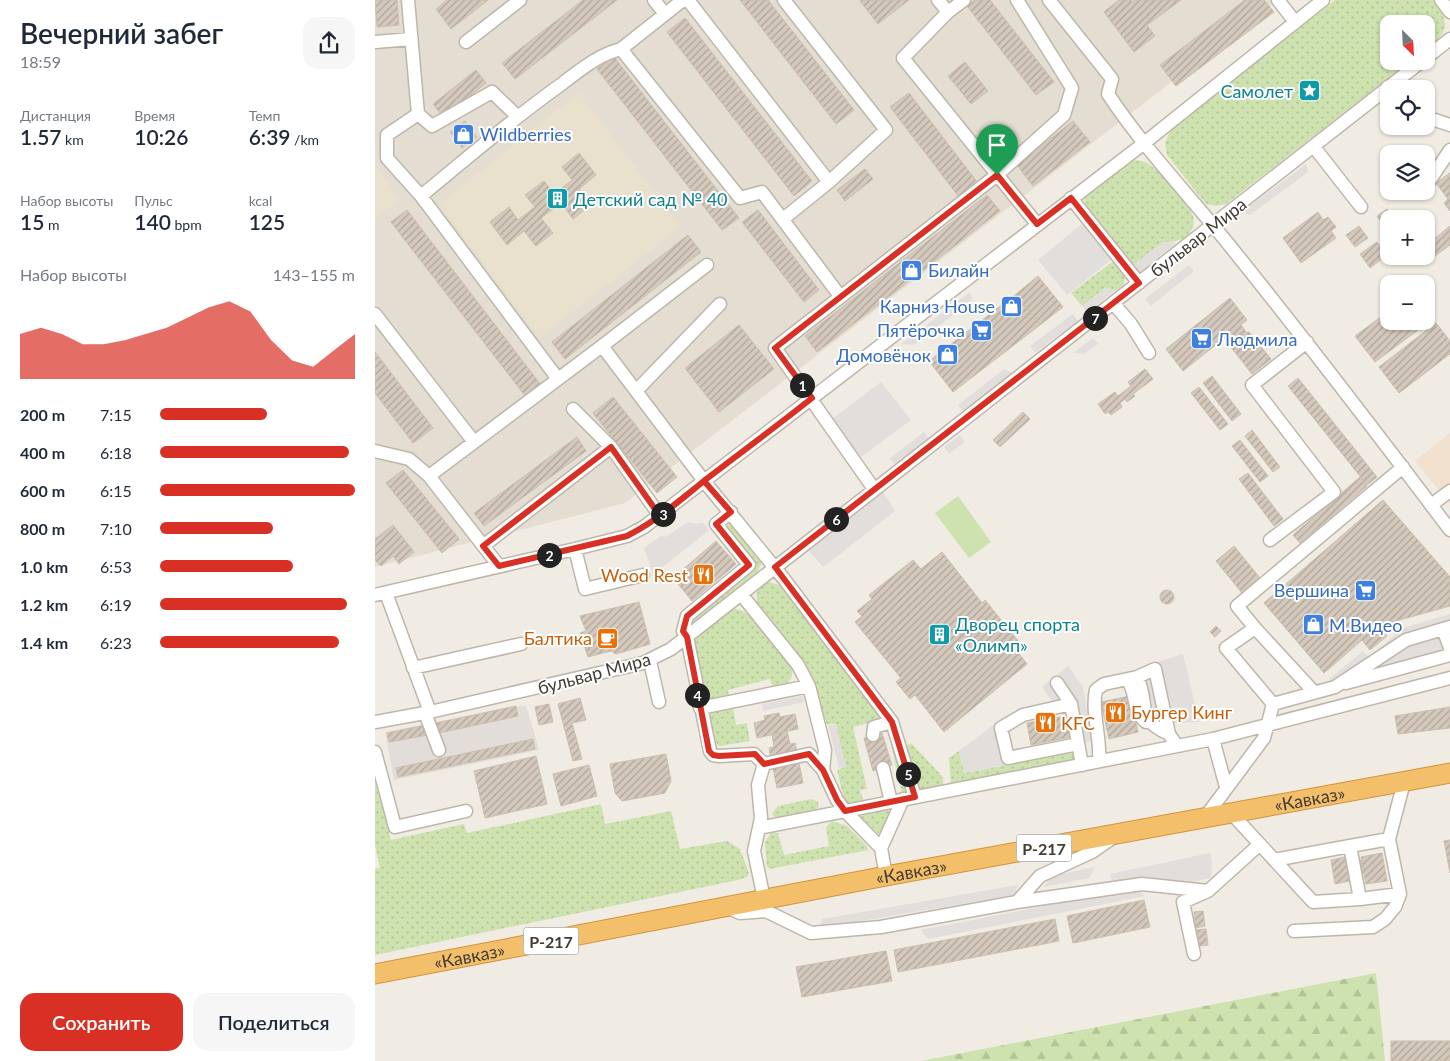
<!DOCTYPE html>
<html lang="ru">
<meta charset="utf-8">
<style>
body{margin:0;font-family:Lato,sans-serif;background:#f6f6f7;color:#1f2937;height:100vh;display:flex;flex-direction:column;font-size:19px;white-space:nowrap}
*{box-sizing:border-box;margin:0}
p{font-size:16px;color:#747a83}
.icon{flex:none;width:28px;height:28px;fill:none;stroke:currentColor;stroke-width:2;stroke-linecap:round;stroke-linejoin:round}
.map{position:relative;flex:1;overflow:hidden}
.details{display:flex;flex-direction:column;background:#fff;width:375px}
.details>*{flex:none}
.needle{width:32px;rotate:156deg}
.fabs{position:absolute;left:1005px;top:15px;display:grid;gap:10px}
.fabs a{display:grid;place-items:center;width:55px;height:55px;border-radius:10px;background:#fff;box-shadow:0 1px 4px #0004;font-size:25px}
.pin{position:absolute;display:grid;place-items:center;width:42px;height:42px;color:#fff;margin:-51px -21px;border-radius:50% 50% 50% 0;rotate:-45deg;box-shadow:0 0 5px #0007}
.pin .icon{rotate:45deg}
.km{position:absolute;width:25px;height:25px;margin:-12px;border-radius:50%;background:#222;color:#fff;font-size:14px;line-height:25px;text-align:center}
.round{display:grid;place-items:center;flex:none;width:52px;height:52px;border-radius:15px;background:#f6f6f7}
.overview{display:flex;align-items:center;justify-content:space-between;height:85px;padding:0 20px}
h1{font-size:28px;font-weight:600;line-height:38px}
.figures{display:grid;grid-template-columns:repeat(3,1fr);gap:8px;height:85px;padding:5px 20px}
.figures div{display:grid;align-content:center}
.figures b{font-size:21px;font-weight:600}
.figures small{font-size:14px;font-weight:400}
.figures p{font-size:14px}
.chart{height:140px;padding:10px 20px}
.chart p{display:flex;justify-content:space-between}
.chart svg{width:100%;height:90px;margin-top:5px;fill:#d93025;opacity:.7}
.action{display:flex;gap:10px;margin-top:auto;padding:10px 20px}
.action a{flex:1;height:58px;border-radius:15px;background:#d93025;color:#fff;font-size:20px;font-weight:600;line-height:58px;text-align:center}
.action a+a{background:#f6f6f7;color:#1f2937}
ul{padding:0 20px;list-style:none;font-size:16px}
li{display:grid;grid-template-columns:80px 60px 1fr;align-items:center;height:38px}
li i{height:12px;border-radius:6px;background:#d93025}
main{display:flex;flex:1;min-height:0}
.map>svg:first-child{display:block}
.residential{fill:#e4ddd1}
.commercial{fill:#f2e1ce}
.industrial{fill:#e2ddd8}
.education{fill:#e9e0cd}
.green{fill:url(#green-dots)}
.forest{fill:url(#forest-firs)}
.pitch{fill:#cde2ae}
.parking{fill:#e1dedb}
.building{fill:url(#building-hatch);stroke:#cbbead}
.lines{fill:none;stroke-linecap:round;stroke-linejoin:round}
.minor-casing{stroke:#beb6a9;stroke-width:15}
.highway-casing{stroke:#d2933b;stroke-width:21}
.minor{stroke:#fff;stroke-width:12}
.highway{stroke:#f4bf6a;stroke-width:19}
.route-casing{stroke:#fff;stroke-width:10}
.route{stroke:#d93025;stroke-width:6}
.labels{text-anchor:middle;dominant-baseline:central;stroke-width:4;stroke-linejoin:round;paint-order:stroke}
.shield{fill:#fff;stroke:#7a7671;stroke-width:1}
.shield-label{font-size:16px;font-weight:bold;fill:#413b34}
.culture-label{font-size:18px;fill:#0d838f;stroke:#fff;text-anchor:start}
.shop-label{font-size:18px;fill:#366cbe;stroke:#fff;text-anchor:start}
.street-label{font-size:18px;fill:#413b34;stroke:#fff}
.food-label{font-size:18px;fill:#c56008;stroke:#fff;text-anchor:end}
</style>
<main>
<section class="details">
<div class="overview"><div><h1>Вечерний забег</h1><p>18:59</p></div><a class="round"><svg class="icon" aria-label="share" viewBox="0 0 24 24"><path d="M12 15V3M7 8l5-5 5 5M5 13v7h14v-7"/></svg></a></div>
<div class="figures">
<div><p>Дистанция</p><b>1.57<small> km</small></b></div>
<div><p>Время</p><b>10:26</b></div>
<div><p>Темп</p><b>6:39<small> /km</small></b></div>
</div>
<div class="figures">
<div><p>Набор высоты</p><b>15<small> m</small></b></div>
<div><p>Пульс</p><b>140<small> bpm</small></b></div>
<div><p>kcal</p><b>125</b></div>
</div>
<div class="chart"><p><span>Набор высоты</span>143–155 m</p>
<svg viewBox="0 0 160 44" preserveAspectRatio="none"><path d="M0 44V22L10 19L20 22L30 27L40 27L50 25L60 22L70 19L80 14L90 9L100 6L110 11L120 25L130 35L140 38L150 30L160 22V44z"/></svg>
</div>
<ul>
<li><b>200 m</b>7:15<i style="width:55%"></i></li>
<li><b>400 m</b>6:18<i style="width:97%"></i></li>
<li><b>600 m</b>6:15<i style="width:100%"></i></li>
<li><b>800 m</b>7:10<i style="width:58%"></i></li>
<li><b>1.0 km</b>6:53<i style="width:68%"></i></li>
<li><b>1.2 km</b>6:19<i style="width:96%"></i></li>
<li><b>1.4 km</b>6:23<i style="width:92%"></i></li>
</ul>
<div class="action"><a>Сохранить</a><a>Поделиться</a></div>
</section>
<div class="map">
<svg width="1075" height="1061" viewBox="0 0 1075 1061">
<defs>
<pattern id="green-dots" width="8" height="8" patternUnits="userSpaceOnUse" patternTransform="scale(1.25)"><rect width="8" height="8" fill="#cde2ae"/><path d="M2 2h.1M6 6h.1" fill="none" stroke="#b1c396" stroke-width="1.8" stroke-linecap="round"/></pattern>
<pattern id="forest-firs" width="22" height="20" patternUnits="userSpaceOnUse" patternTransform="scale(1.25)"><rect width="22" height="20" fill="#cde2ae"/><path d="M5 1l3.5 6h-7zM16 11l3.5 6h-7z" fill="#b1c396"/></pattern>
<pattern id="building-hatch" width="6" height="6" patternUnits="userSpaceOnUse" patternTransform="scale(1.25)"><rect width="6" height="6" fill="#d4c9bc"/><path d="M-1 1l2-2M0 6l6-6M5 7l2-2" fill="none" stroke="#aea49a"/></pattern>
</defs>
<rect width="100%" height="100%" fill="#f0ece3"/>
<!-- residential -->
<path class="residential" d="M0 0H903L250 503 0 567Z"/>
<!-- commercial -->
<path class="commercial" d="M1075 433V504L1040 461Z"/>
<!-- industrial -->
<path class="industrial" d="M151 705 164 750 19 780 10 732Z"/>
<!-- education -->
<path class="education" d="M204 93 306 227 164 338 64 204Z
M0 164 25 200 0 218Z"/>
<!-- green -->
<path class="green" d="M960 0H1058C1075 24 1075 31 1051 49V24H1014V61H1035L851 204 841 206 831 204 792 155 790 143 795 131Z
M762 160C767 161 772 162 776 166 786 172 815 205 818 216 822 236 803 243 788 242L758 265 711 208 709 198 748 164Z
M737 262 741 263 751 276 748 286 741 290 730 288 707 306 696 293Z
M355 523 387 562 382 573 311 629 312 620 376 570 350 527Z
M393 582 405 585 411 590 510 719 478 727 492 789 485 790 489 803 473 805 470 803 462 770 470 767 461 724H451L438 677 383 605C379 594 383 587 393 582Z
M358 609C378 607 404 649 416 664 421 679 412 686 398 688L395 679 353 690 354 696 333 700 330 698 319 642 322 637Z
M358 707 361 725 372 723 375 741 344 746 339 741 335 714 337 711Z
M513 732 535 792 527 794Z
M536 743 567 776 569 786 544 791 530 747Z
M694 749 699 752V758L694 762 576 785 574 758 584 751 589 773 680 756Z
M0 776 16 840 89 824 92 833 226 804 230 824 296 811 305 849 352 841 365 849 374 873 372 877 363 880 0 955V869L5 868 0 845Z
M436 799 443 802 444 806 439 812 401 819 397 814 403 806Z
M513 810 515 813 506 836 485 816Z
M457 821 472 826 492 846 493 850 395 869 392 867 390 842 396 833H403L409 855 454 846 451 827Z"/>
<!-- forest -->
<path class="forest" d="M1001 973 1010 1061H546Z"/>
<!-- pitch -->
<path class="pitch" d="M583 496 616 542 594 558 560 513Z"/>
<!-- parking -->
<path class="parking" d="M931 164 933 172 875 215 867 212Z
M708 223 737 259 692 295 663 260Z
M788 242 801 243 764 273 758 265Z
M814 265 819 271 776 306 770 299Z
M730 288 741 290 712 313 707 306Z
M595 292 597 300 539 345 526 344Z
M698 314 703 321 660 353 655 346Z
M718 338 723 344 709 354 698 353Z
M629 369 638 373 588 412 583 405Z
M506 382 536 420 486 457 457 419Z
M549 432 555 440 520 466 515 458Z
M585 435 590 442 574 454 569 447Z
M508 492 520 511 448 567 432 549Z
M313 522 323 524 327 522 334 530 278 575 269 548 286 536 290 537Z
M1075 614V661L962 690 954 679 988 651 994 657 1020 635 1017 631Z
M808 654 824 722 780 724 768 667Z
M693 666 708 687 717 741 708 743 696 698 678 703 667 687Z
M427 696 429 702 388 711 387 704Z
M621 723 630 765 589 773 584 751Z
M461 724 471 767 464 768 453 725Z
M835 853 837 863 836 878 806 884 738 883 735 874Z
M720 867 714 878 669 887 676 876Z
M643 885 640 895 444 928 447 919Z
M762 888 770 896 553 939 546 930Z"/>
<!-- building -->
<path class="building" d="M0 0H22L24 25 2 27Z
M72 0H113L76 29 61 9Z
M208 0H242L140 79 127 63Z
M365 0H393L479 110 461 124Z
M487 0H534L503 24 485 1Z
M600 0H615L679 82 661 95 592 6Z
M744 0H756L757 2 760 0H806L772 25 780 36 759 52 729 12Z
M870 0H889L899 12 801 86 785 65Z
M310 18 437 181 419 196 292 32Z
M239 57 364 218 347 230 222 69Z
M590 62 613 91 596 104 573 76Z
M101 70 111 83 68 117 58 104Z
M534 93 603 183 584 197 515 107Z
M90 121 102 137 87 148 75 132Z
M698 121 715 142 658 186 642 165Z
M204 153 221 175 204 189 216 205 198 219 186 203 166 218 178 233 161 246 149 231 132 245 115 222 134 207 143 220 160 207 150 195 169 181 179 194 197 180 187 167Z
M490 169 498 179 470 201 462 190Z
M1075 173V211L1069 203 1073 199 1061 183Z
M612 195 625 211 442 352 430 336Z
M1012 209 1019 219H1014V227L1011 229 1002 216Z
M32 210 166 385 151 397 16 222Z
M383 210 444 290 429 302 367 222Z
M943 212 948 220 953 217 961 227 956 231 961 238 926 263 908 238Z
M984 226 993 238 980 247 971 235Z
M1075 226V245L1056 259 1051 253V230L1058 240Z
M313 235 326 252 190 359 177 342Z
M1002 242 1012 255 995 268 985 254Z
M663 276 688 307 665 325 641 294Z
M641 294 665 325 578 392 554 361Z
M855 298 872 320 866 325 872 333 874 332 896 359 877 374 855 346 860 343 853 335 808 371 791 349Z
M1051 310 1058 319 1000 362 980 336 1014 311V321H1051Z
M1061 323 1075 341V354L1024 393 1004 367Z
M364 325 399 369 344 412 310 368Z
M0 352 58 428 38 443 0 393Z
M770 369 778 379 758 394 760 396 752 402 750 399 745 403 747 407 736 415 733 412 730 414 723 404 740 392 743 396 756 386 753 382Z
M837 376 866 414 857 421 828 383Z
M923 378 1002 477 992 485 913 386Z
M824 387 853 424 845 430 816 393Z
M238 397 302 477 282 493 218 413Z
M648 412 655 419 625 447 618 440Z
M877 430 905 467 898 472 870 436Z
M202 437 211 451 109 526 99 513Z
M865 440 893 476 885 482 857 446Z
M28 470 84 539 67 553 11 483Z
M873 473 908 519 899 526 864 479Z
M985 477 992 486 925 543 918 535Z
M1008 500 1075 577V606L1003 626 1012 636 995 650 987 640 949 673 889 603Z
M18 525 39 552 24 564 18 556 6 566 0 560V539Z
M341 541 361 564 317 601 298 578Z
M859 546 885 578 867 593 841 561Z
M567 552 607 603 610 600 648 647 642 651 652 664 569 732 540 695 535 699 521 682 526 678 480 622 487 616 482 611 497 599 494 595 538 560 546 569Z
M785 597a7 7 0 1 1 14 0a7 7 0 1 1-14 0Z
M264 602 275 644 241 654 236 651 213 657 205 633 211 631 205 616Z
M841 626 846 631 840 637 835 632Z
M755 696 763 732 734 739 726 702Z
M205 698 211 720 197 723 207 759 198 761 183 704Z
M174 704 178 722 164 725 160 707Z
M141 706 143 716 64 733 61 723Z
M1075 707V728L1023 734 1020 716Z
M404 713 405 717 420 714 423 729 382 738 379 723 390 720 389 716Z
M691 716 695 737 656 745 652 723Z
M51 725 53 735 14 742 12 733Z
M412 731 415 744 420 743 428 783 402 788 394 748 399 747 397 734Z
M507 733 517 765 498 771 489 738Z
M158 739 160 749 23 777 21 768Z
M291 754 296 781 290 793 247 801 240 793 235 764Z
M161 756 172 804 110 818 99 771Z
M214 765 222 796 186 806 178 774Z
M1075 840V873L1069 841Z
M1007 853 1012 881 991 884 986 857Z
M970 857 972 863 987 860 989 873 973 876 974 881 960 884 956 860Z
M769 900 775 927 698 943 692 916Z
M828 911 830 926 821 928 819 912Z
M680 919 684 941 523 972 519 950Z
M831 929 833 945 824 946 822 930Z
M511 951 517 981 427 997 421 967Z
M1016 1041H1075V1061H1016Z"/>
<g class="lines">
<defs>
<path id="minor" d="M33 0 43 114 12 135V158L46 196 183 379
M279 0 290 14
M308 0 246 49 365 198 387 192 465 296
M313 0 454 182 408 219
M409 0 511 130 454 182
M563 0 573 12
M589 0 573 12 528 58 662 224
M674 0 737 79 733 94C770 150 817 198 859 251 933 343 1004 436 1075 530
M903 0 920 22
M1066 0 1075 12
M0 42 36 39
M91 42 145 0
M1051 58 1075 39
M43 114 57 126 117 92 142 116
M1051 117 1075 125
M939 147 986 207
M1051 186 1075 150
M46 196C91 159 136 120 184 86 204 71 222 55 246 49
M696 198 764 283
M332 265 227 346 329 481 409 579 517 722 540 797
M739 304 756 324 774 353
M0 314 99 442
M261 391 345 304
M198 409 236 447 285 516
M0 451 34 459 54 476 124 566
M54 476 227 346
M499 489 400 348 622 175 689 115 697 88 642 0
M1056 505 1075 491
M356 512 341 524 374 565 312 616 308 631 312 637 335 751 338 755 344 756 379 754 389 764
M895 540 959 492 877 385 932 342
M108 546 236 447
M200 549 210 589 268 575
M11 593 55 712
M366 594 423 665 434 686 450 750 448 770
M0 595 200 549 252 536 269 527 768 144 948 0
M880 628 939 692
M1068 629 1075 648
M275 661 284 702
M38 668 146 644
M762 677C776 706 758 718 794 734
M752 680C762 690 756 709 771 722
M682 683 696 704 648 715 626 728 633 758 703 744
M971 683 1075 655
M696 704 707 765
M898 704 960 687 1031 640 1075 627
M325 708 434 686
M50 713 64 750
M0 722 55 712 268 663 296 649 1047 61
M498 735 499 727 517 722
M838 739 851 787
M0 752 20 827 91 811
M724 761C726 738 716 711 721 690L729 684 762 677 780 669 794 734 802 746
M508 768 516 802
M857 814 938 902 985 899 975 846 1014 839 1029 782
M828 820 889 738 898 704 851 648 880 628 862 606 1028 467
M384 828 838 739 1075 678
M506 848 528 799
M899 860 975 846
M389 899 379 851 386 818 383 785 389 764 434 754 448 770 462 800 470 811 506 848 511 876
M985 899 1025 894
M642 902 665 876 717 852 740 836
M356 909 365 913 391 911 436 933 506 927 642 902 767 884 833 891
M919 931 998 927 1010 919 1020 907 1025 894 1014 839
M819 954 808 902 833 891 885 844"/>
<g id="highway">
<path id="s1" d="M0 974 511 876 1075 773"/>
</g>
</defs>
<!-- minor casing -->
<use href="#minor" class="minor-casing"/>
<!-- highway casing -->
<use href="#highway" class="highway-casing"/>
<!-- minor -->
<use href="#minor" class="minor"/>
<!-- highway -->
<use href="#highway" class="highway"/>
</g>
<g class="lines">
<defs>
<path id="route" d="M622 175 400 348 437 398C402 426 365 453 330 480 305 501 281 521 252 536L124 566 108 546 236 447 285 516 329 481 356 512 341 524 374 565 312 616 308 631 312 637 334 751 338 755 344 756 380 754 389 764 434 754 448 770 462 800 470 811 540 797 517 722 400 567 764 283 696 198 662 224 622 175"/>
</defs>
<!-- route casing -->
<use href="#route" class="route-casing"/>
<!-- route -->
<use href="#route" class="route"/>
</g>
<!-- icons -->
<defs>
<symbol id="sight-square" viewBox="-11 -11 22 22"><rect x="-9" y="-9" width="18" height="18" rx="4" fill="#0f9aa8" stroke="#fff"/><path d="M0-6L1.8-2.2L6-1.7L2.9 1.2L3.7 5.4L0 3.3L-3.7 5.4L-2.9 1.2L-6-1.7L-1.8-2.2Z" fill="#fff"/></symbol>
<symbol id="shop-square" viewBox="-11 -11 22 22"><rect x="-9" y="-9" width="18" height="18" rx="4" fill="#3f7fe0" stroke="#fff"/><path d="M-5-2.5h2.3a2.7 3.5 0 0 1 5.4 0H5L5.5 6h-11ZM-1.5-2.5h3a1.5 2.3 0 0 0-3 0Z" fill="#fff"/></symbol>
<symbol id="building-square" viewBox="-11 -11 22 22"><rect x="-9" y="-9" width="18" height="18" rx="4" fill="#0f9aa8" stroke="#fff"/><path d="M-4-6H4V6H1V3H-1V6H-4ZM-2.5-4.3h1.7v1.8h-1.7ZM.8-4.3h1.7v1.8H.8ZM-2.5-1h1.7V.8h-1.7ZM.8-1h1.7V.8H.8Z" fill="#fff"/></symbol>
<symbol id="supermarket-square" viewBox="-11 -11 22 22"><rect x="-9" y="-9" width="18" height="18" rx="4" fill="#3f7fe0" stroke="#fff"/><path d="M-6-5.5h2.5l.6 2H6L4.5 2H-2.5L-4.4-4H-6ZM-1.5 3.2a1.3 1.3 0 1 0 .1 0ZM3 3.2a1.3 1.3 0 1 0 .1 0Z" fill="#fff"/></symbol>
<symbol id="restaurant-square" viewBox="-11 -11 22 22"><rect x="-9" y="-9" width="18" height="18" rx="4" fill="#e8710a" stroke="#fff"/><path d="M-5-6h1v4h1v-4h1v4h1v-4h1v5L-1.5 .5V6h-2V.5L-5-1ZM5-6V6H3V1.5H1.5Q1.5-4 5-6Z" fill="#fff"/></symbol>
<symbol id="cafe-square" viewBox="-11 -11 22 22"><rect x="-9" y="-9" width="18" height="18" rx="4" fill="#e8710a" stroke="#fff"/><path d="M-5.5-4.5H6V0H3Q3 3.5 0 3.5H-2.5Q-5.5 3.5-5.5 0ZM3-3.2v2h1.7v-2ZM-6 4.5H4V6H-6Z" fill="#fff"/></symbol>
</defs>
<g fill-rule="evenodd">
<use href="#sight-square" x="922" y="78" width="25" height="25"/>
<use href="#shop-square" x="76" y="122" width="25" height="25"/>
<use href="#building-square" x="170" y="186" width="25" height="25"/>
<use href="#shop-square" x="524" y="258" width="25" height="25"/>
<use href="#shop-square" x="624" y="294" width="25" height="25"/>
<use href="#supermarket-square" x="594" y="318" width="25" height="25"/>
<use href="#supermarket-square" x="814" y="326" width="25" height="25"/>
<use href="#shop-square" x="560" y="342" width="25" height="25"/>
<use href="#restaurant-square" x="316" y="562" width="25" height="25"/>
<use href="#supermarket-square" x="978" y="578" width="25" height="25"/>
<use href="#shop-square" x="926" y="612" width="25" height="25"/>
<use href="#building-square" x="552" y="622" width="25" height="25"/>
<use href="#cafe-square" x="220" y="626" width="25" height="25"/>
<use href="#restaurant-square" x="728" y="700" width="25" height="25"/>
<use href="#restaurant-square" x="658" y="710" width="25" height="25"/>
</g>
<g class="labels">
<!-- shield labels -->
<g class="shield">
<rect x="641.5" y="834.5" width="55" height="27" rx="4"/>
<rect x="148.5" y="927.5" width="55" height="27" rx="4"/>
</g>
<g class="shield-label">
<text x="669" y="848">Р-217</text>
<text x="176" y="941">Р-217</text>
</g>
<!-- culture labels -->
<g class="culture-label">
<text x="918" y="91" text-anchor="end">Самолет</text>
<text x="198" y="199">Детский сад № 40</text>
<text x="580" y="624">Дворец спорта<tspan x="580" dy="21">«Олимп»</tspan></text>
</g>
<!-- shop labels -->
<g class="shop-label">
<text x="105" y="134">Wildberries</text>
<text x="553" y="270">Билайн</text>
<text x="620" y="306" text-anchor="end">Карниз House</text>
<text x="590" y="330" text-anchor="end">Пятёрочка</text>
<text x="842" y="339">Людмила</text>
<text x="556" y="355" text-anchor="end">Домовёнок</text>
<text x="974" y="590" text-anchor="end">Вершина</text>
<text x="954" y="625">М.Видео</text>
</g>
<!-- street labels -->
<g class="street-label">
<text transform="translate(823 237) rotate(-38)">бульвар Мира</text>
<text transform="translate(219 673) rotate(-15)">бульвар Мира</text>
<text stroke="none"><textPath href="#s1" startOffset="951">«Кавказ»</textPath></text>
<text stroke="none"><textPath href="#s1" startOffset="546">«Кавказ»</textPath></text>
<text stroke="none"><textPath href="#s1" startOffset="96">«Кавказ»</textPath></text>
</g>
<!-- food labels -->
<g class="food-label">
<text x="313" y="575">Wood Rest</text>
<text x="217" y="638">Балтика</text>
<text x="756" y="712" text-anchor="start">Бургер Кинг</text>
<text x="686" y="723" text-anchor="start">KFC</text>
</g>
</g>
</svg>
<div class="fabs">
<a><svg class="needle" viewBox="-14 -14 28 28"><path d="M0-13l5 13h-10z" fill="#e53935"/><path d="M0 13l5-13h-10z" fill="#747a83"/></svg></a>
<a><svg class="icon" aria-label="locate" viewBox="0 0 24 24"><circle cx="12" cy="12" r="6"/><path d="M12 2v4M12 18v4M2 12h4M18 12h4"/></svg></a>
<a><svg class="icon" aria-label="layers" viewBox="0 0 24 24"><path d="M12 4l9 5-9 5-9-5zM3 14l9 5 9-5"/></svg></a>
<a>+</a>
<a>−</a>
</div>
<div class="pin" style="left:622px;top:175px;background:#1e9e55"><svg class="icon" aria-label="arrive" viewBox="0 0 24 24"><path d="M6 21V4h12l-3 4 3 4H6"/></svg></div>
<b class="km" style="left:427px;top:385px">1</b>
<b class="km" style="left:174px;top:555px">2</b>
<b class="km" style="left:288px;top:514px">3</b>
<b class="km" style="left:322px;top:695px">4</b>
<b class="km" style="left:533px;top:774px">5</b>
<b class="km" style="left:461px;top:519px">6</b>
<b class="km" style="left:720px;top:318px">7</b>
</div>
</main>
